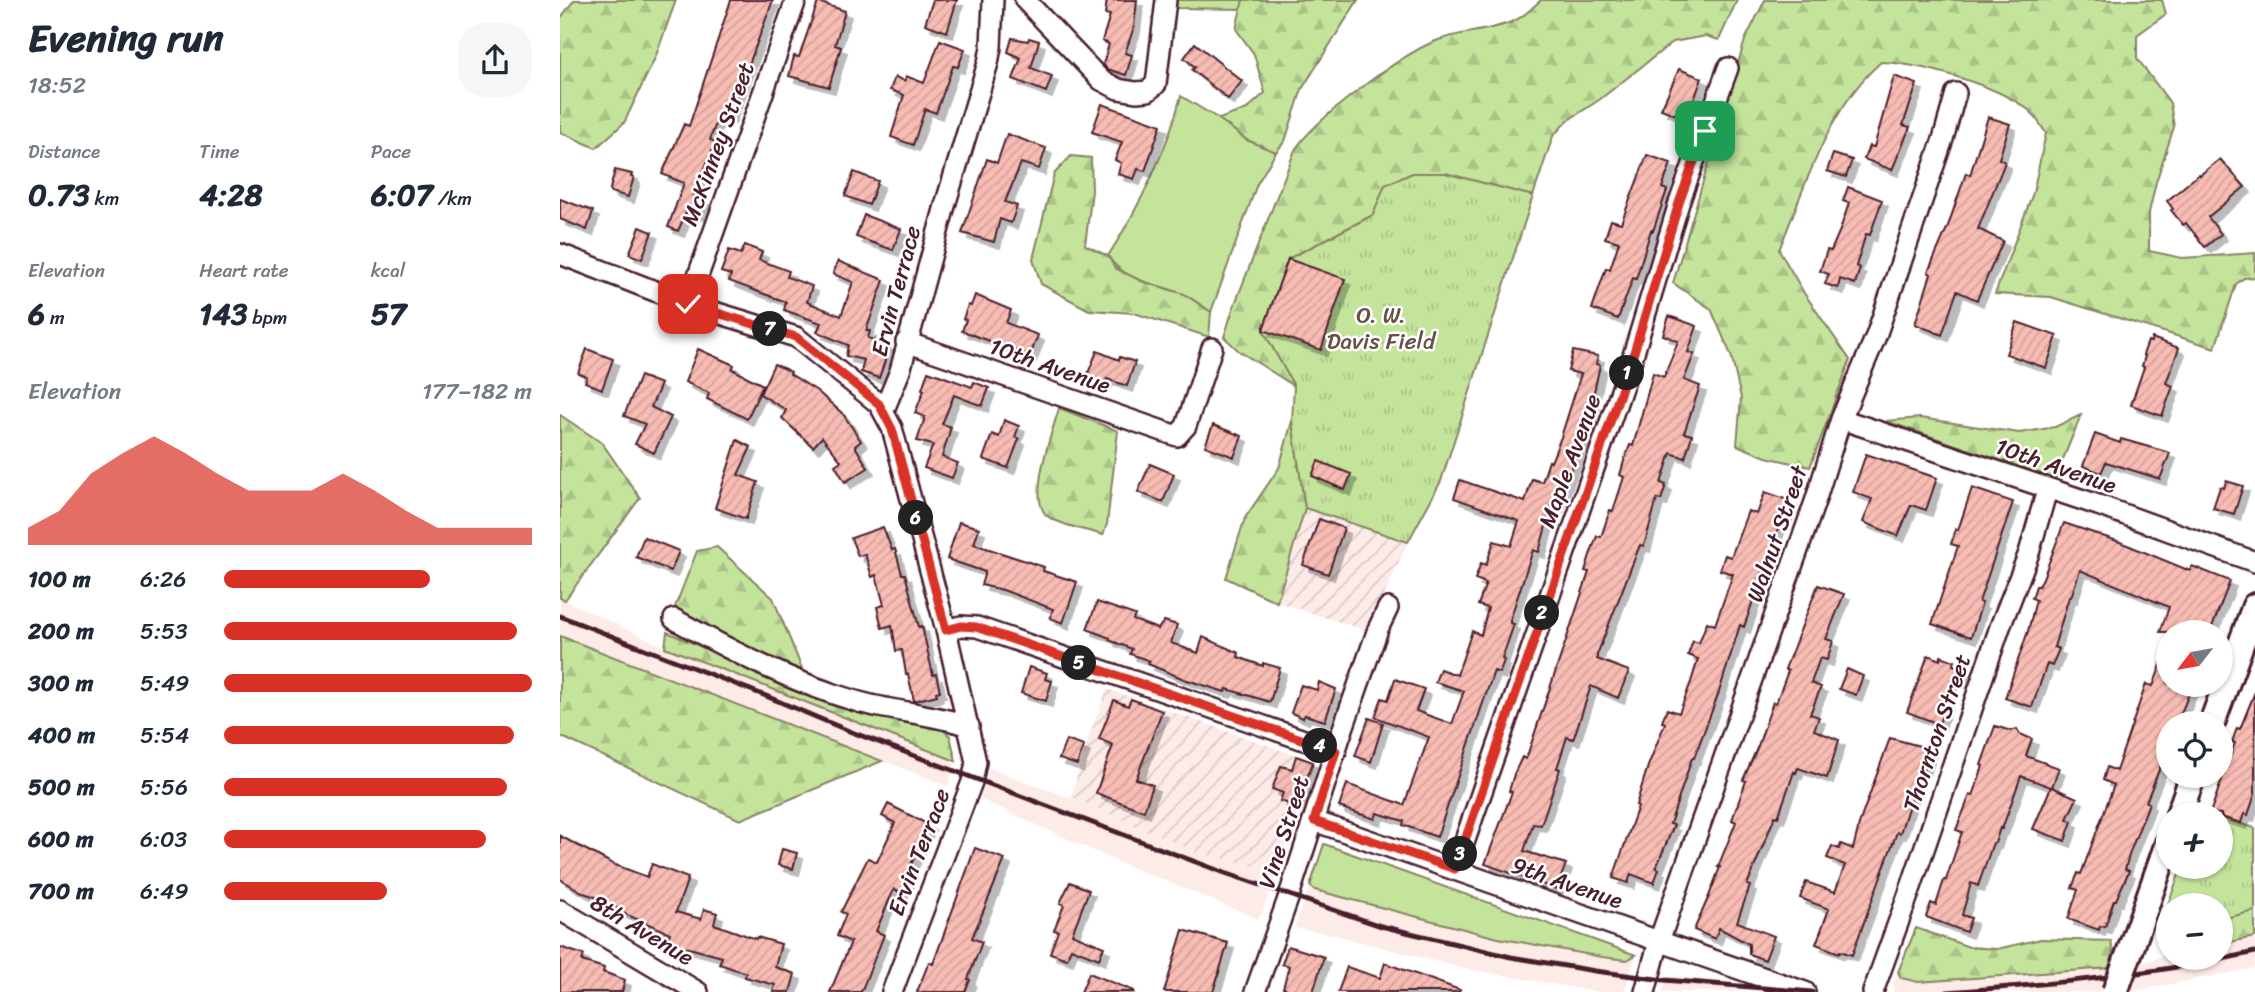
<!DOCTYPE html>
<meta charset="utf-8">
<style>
body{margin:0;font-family:Sriracha,sans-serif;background:#f6f6f7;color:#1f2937;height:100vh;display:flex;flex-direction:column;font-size:26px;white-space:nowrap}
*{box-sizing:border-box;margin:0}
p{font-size:23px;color:#747a83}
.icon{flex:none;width:38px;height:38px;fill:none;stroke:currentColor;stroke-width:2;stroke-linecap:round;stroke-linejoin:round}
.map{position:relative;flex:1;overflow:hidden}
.panel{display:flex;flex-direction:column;background:#fff;width:560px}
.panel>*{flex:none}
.needle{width:46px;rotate:239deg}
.controls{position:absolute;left:1596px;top:620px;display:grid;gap:14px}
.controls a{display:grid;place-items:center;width:77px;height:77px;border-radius:50%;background:#fff;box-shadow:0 2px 5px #0004;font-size:35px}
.pin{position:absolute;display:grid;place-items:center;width:60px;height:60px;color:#fff;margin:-30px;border-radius:14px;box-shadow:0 4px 10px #0006}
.km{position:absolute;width:35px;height:35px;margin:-18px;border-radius:50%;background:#222;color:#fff;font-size:19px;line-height:35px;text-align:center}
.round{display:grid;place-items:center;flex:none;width:74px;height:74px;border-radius:28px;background:#f6f6f7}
.overview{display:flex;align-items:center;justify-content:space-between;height:119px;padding:0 28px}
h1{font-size:38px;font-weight:700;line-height:52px}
.stats{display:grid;grid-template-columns:repeat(3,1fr);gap:10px;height:119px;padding:7px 28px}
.stats div{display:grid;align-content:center}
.stats b{font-size:30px;font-weight:700}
.stats small{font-size:19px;font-weight:400}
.stats p{font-size:19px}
.chart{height:196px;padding:14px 28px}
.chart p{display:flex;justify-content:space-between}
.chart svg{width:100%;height:126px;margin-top:7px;fill:#d93025;opacity:.7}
ul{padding:0 28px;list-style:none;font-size:23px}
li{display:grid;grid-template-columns:112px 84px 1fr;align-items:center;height:52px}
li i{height:18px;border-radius:9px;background:#d93025}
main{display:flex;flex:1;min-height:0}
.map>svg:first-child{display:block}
.built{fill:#fdebe8}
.industrial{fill:url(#industrial-furrows)}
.grass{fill:#c4e49c;stroke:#878264;stroke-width:2}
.forest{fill:url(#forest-firs);stroke:#878264;stroke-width:2}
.park{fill:url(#park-tufts);stroke:#878264;stroke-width:2}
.building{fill:url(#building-hatch);stroke:#4a1f2b;stroke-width:2;filter:url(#shadow)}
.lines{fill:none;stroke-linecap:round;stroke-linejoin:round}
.minor-casing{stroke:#4a1f2b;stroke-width:24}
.tertiary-casing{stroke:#4a1f2b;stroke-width:30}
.minor{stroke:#fff;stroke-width:19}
.tertiary{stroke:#fff;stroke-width:24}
.rail{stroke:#4a1f2b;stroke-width:5}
.tertiary-bridge-casing{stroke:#4a1f2b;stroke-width:30;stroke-linecap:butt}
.tertiary-bridge{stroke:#fff;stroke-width:24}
.route-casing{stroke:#fff;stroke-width:14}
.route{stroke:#d93025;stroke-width:9}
.labels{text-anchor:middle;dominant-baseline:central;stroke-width:5;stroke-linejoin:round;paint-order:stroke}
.street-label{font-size:23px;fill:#4a1f2b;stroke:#fff}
.park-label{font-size:23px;fill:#685047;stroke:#fff}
</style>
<main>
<section class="panel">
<div class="overview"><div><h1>Evening run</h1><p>18:52</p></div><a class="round"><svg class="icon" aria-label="share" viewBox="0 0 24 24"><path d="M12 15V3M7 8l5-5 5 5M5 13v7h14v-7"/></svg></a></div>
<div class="stats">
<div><p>Distance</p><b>0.73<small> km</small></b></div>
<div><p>Time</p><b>4:28</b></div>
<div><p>Pace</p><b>6:07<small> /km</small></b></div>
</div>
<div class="stats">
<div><p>Elevation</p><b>6<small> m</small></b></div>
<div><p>Heart rate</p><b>143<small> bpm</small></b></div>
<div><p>kcal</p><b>57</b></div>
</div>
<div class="chart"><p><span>Elevation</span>177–182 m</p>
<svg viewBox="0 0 160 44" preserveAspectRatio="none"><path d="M0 44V38L10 32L20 19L30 12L40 6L50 12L60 19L70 25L80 25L90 25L100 19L110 25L120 32L130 38L140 38L150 38L160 38V44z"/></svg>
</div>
<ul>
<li><b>100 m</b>6:26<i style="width:67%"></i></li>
<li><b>200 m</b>5:53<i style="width:95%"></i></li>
<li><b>300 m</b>5:49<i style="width:100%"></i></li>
<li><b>400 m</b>5:54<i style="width:94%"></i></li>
<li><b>500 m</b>5:56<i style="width:92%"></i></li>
<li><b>600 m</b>6:03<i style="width:85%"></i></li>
<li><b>700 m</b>6:49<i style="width:53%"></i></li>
</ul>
</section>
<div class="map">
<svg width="1695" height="992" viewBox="0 0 1695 992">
<defs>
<pattern id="industrial-furrows" width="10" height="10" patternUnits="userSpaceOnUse" patternTransform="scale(1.75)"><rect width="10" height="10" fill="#fdebe8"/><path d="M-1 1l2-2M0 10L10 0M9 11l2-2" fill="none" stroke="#dac9c7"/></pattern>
<pattern id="forest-firs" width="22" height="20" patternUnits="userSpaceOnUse" patternTransform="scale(1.75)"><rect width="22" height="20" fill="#c4e49c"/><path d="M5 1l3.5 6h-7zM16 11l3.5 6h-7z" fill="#aac387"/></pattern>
<pattern id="park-tufts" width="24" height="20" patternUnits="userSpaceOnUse" patternTransform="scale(1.75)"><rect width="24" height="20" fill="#c4e49c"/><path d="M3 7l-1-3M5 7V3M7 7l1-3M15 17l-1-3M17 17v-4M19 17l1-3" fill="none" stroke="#aac387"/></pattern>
<pattern id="building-hatch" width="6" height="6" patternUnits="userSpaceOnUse" patternTransform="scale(1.75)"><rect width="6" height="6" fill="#f7bcb3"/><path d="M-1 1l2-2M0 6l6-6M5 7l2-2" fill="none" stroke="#d5a19a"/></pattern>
<filter id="shadow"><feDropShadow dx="6" dy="6" stdDeviation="0" flood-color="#0004"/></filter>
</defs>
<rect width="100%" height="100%" fill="#fff"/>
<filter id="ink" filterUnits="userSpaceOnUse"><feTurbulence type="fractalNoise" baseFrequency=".0143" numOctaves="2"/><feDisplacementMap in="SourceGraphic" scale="14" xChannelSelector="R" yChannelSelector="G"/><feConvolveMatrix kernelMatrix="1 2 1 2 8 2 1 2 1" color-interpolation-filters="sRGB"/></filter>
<g filter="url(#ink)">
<!-- built -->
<path class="built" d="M0 598 105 647 396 761 388 786 0 636Z
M429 768 530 805 636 852 718 872 699 919 554 860 420 799Z
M750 886 755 890 794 901 938 938 1042 957 1067 960 1076 955 1064 992H1037L898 967 770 934 734 928Z
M1695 937V968L1570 992 1581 963 1608 955V957H1661V944Z
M1550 968 1541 992H1334L1333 985 1338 972 1341 978 1358 982Z
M1108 976 1162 983 1178 992H1102Z"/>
<!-- industrial -->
<path class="industrial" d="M745 508 848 542 808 631 717 602Z
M547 689 755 762 718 872 636 852 511 797 529 736Z"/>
<!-- grass -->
<path class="grass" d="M617 0H683L682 9 616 8Z
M621 96 659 119 687 140 716 152 697 184 651 312C642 306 632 298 622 294 597 283 564 282 548 256 580 206 606 153 621 96Z
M764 844 1076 955 1067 960 1042 957 938 938 755 890 750 886Z"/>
<!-- forest -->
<path class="forest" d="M14 0H116L95 58 64 123 36 148 0 132V19Z
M683 0H798L742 89 725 141 716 152 687 140 659 119 687 109 705 93 694 54 676 29Z
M981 0H1177L1159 40 1146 36 1113 42 1039 100 1007 121 993 136 973 196 885 173H853L825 185 813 215 728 259 703 330 734 386 679 351 664 337 673 309 735 150C755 119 838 57 873 42 899 31 932 32 956 20 965 16 974 6 981 0Z
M1205 0H1602L1606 14 1577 35V58L1610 103 1614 127 1596 182 1589 213V251L1622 258 1695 253V277L1684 278 1676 284 1655 348 1491 297 1435 294 1473 193 1486 133C1481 126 1476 117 1470 111 1437 85 1363 64 1321 62 1268 108 1245 187 1219 250L1244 293 1290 360 1250 467 1206 457 1177 445 1181 398 1171 355 1151 309 1113 283 1185 40Z
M511 156 531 158 532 191 525 245 548 256 555 268 581 281 624 294 651 312 649 337 574 313 529 310 481 284 473 259 494 174Z
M499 408 558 431 547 524 543 535C526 530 505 526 490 518 464 503 493 431 499 408Z
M0 415 42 443 80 498 5 600 0 598Z
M1521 415 1495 479 1326 421 1360 418 1459 433 1495 427Z
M732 421 745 508 717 602 666 578 685 518 719 468Z
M157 547 213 598 245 676 198 656 115 607 137 551Z
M107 632 259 697 377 725 390 736 396 761 105 647Z
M0 636 322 761 180 820 0 736Z
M1695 910V937L1661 944V919Z
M1356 928 1409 947 1437 949 1481 939 1551 941 1553 955 1550 968 1358 982 1341 978 1338 972Z"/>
<!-- park -->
<path class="park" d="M853 173H885L973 196 881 481 848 542 745 508 732 421 734 386 703 330 728 259 813 215 825 185Z
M1661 818 1695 828V911L1661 919V905H1608V932L1597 935 1622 866H1661Z"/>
<!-- building -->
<path class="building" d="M171 0H213L169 118 159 115 150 140 156 142 133 196 145 200 140 215 127 211 118 231 108 227 124 183 102 174 124 124 129 126Z
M373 0H397L387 32 365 24Z
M547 0H577L574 27 565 53 572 55 566 75 547 69 543 64 549 44 542 41 550 15 545 14Z
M258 2 285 11 275 45 281 47 269 87 229 76 234 56 239 57Z
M452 38 468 41 469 38 479 41 471 68 492 76 486 92 453 79 461 58 448 52Z
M380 40 405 49 398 67 393 66 376 113 365 109 353 145 331 137 344 95 330 90 335 77 345 81 346 76 364 83Z
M635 43 682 81 668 99 632 70 635 67 624 58Z
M1119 69 1142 78 1127 119 1101 109Z
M1334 76 1357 84 1343 125 1350 127 1332 170 1304 159 1309 146 1314 147Z
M542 104 601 125 585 171 578 169 574 179 558 174 561 163 555 160 562 142 532 132Z
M1428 117 1450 124 1439 159 1445 162 1418 229 1443 241 1417 300 1397 291 1382 335 1355 324 1371 274 1368 272 1388 226 1406 173 1410 175Z
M447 134 486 148 479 169 461 163 445 202 457 206 451 223 440 219 434 242 402 233 427 159 437 163Z
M1273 154 1292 160 1286 177 1267 171Z
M1087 155 1111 163 1102 188 1107 190 1093 231 1091 230 1076 279 1073 278 1058 319 1032 309 1046 268 1050 269 1059 242 1045 238 1051 220 1061 223Z
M1660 159 1685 187 1648 217 1661 234 1645 247 1626 223 1623 225 1611 210 1613 209 1607 201 1639 174 1640 175Z
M55 170 72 174 71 176 74 177 68 197 51 192 50 189Z
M294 172 318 181 309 205 285 196Z
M1288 187 1322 200 1310 235 1306 234 1296 266 1300 268 1295 284 1280 279 1278 288 1265 284 1269 274 1260 271 1267 250 1271 251 1280 230 1289 203 1283 201Z
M0 199 33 211 27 230 0 219Z
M304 215 341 229 333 250 296 237Z
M80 227 92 232 82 259 69 254Z
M185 245 202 252 199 260 229 271 227 277 252 286 247 302 281 316 293 282 273 274 278 261 324 280 306 331H310L308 338 330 346 319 378 301 372 304 360 286 356 288 345 257 332 261 323 224 310 226 302 169 281 171 275 161 272 169 250 181 254Z
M728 259 785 279 761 350 703 330Z
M415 295 451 310 446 323 478 335 470 356 402 331 406 320 403 319 408 305 411 306Z
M1109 316 1137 326 1128 352 1134 354 1124 380 1140 386 1124 433 1132 435 1125 458 1111 453 1101 483 1106 485 1101 500 1097 499 1084 546 1080 545 1037 655V659L1069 671 1058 698 1031 686 1014 737 1013 739 1007 737 997 768 1000 769 981 825 973 824 964 851 1006 864 996 889 925 864 952 792 949 791 954 774 962 757 966 759 1029 572 1025 571 1030 555 1037 536 1041 537 1050 510 1053 511 1064 477 1060 475 1064 461 1070 445 1073 446 1093 373 1104 377 1118 341 1103 335Z
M1457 322 1497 336 1486 368 1446 354Z
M1592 338 1619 348 1606 383 1613 386 1602 416 1571 405 1584 367 1582 366 1585 356 1583 355 1588 341 1591 342Z
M27 349 53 359 42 389 25 382 27 377 18 373Z
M138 349 174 365 172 369 203 385 187 419 147 399 149 393 125 382Z
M537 351 559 360 560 357 575 362 567 386 547 379 545 383 527 376Z
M1013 351 1038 356 1036 364 1040 365 1032 401 1034 402 1026 426 1027 427 997 506 992 504 979 552 973 550 967 568 950 620V623L954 624 942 659 944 660 940 673 934 671 877 837 843 825 844 821 817 813 815 819 779 807 787 784 844 805 869 737 815 717 822 698 828 700 835 679 864 689 856 711 892 724 904 691 875 682 880 669 897 675 912 631 921 635 928 608 918 605 926 583 915 579 921 563 926 565 934 541 951 546 959 521 894 498 900 480 965 502 972 479 982 482 989 461 991 462 1001 437 1021 374 1008 371Z
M214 364 231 372 230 374 257 391 283 414 301 441 295 446 308 468 285 482 275 465 281 461 262 437 253 447 222 418 226 410 200 394Z
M368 371 412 387 414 382 429 388 422 406 394 395 382 424 391 427 382 457 398 463 392 478 364 468 373 445 357 441 365 417 355 413 364 390 362 389Z
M80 376 101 384 91 407 111 417 94 453 75 444 85 424 64 416Z
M444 420 459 426 455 437 459 439 448 468 423 459 432 434 439 437Z
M653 425 682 436 674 457 645 446Z
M1535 434 1560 443 1561 439 1610 453 1600 479 1546 462 1541 473 1523 466Z
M177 440 191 447 178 475 198 482 186 519 155 508Z
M1306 454 1377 478 1366 510 1351 505 1338 536 1303 522 1312 499 1293 492Z
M758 461 791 474 785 490 752 476Z
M590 464 614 474 603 502 578 492Z
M1666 481 1683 486 1674 514 1653 508 1660 487 1664 488Z
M1412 488 1453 502 1419 602 1422 603 1411 637 1372 624 1398 546 1391 544 1396 529 1398 530Z
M1205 492 1231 501 1225 517 1222 516 1184 627 1180 625 1159 692 1134 758H1132L1110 824 1114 825 1096 868 1099 869 1094 883 1071 874 1068 883 1053 878 1078 806 1076 805 1088 766 1105 723 1102 722 1107 709 1119 713 1131 682 1138 659 1128 655 1133 641 1139 643 1147 622 1155 625 1173 574 1160 570 1165 555 1171 557 1188 511 1197 514Z
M759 519 784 528 768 574 743 565Z
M399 522 419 528 414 544 484 567 483 571 517 582 503 623 490 618 493 609 443 590 421 585 425 572 387 559Z
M1504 523 1560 542 1630 571 1632 566 1670 581 1650 632H1600L1609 607 1520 570 1511 597H1509L1494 647 1499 649 1492 666 1487 664 1472 707 1445 698 1468 631 1476 600 1472 598 1476 586H1479L1483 578Z
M323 527 332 550 335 549 342 574H345L359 627 362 626 373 675 376 674 380 691 376 692 377 695 354 701 348 674H346L342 650 336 651 332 625 322 628 317 607 324 605 316 575 312 577 305 554 298 556 291 538Z
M84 537 119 551 111 571 76 557Z
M1258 585 1284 594 1266 639 1273 641 1267 660 1260 658 1251 683 1261 687 1250 714 1259 717 1254 730 1279 740 1267 778 1238 768 1236 773 1234 772 1218 817 1215 816 1187 885 1190 886 1177 922 1214 936 1205 960 1189 954V944L1159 928 1155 939 1134 930 1149 896 1160 867H1158L1176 822 1172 820 1186 781 1183 780 1198 746 1213 702 1216 703 1228 671 1225 669Z
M537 602 575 615 573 620 598 629 604 621 617 625 611 643 638 653 643 637 679 653 678 657 703 666V663L720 668 710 702 667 689 665 692 624 679 588 664 590 661 570 654 572 649 549 640 550 638 527 629Z
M1607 649 1608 684H1633L1617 723H1608V748L1586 802 1589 803 1570 852 1565 869 1569 871 1556 900H1554L1545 927 1540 926 1539 930 1508 919 1518 890 1512 888 1518 873 1521 874 1554 785 1543 780 1547 767 1556 771 1586 684 1593 686Z
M1368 655 1380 660 1381 656 1395 661 1393 665 1404 669 1399 682 1393 679 1379 724 1347 712Z
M469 667 487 673 485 679 492 681 486 701 461 693Z
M1287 669 1303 676 1296 695 1279 689Z
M759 682 776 689 765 721 745 715 743 718 731 713 741 685 757 690Z
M1695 692V794L1688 815 1684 814 1681 823 1661 817V814L1650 813 1675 743 1672 742 1677 728 1680 729Z
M571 699 602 711 576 779 593 785 584 811 536 793 553 745 539 739 554 700 568 706Z
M809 718 823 723 811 762 795 756Z
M1435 726 1451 731 1457 729 1460 734 1472 739 1466 756 1499 768 1492 787 1517 798 1507 819 1512 821 1505 841 1473 829 1491 787 1461 776 1442 829 1440 828 1435 843H1433L1418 886 1411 883 1402 915 1411 918 1406 932 1366 917 1371 903 1376 905 1384 880H1386L1402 832 1396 830 1410 795 1413 796 1423 766 1421 765Z
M1330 738 1371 749 1364 769 1361 768 1340 833 1337 832 1292 955 1280 951 1279 953 1256 944 1269 909 1240 898 1246 882 1275 892 1285 865 1267 858 1272 846 1279 849 1281 844 1293 849 1300 821Z
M506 740 524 746 517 765 499 759Z
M736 756 753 762 736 806 720 801 723 793 712 789 721 766 732 769Z
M328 804 369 825 345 878 348 880 341 893 334 889 316 931 324 935 301 992H270L291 942 277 936 286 914 281 912 308 858 317 862 335 823 322 816Z
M0 836 53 864 87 877 92 864 128 878 116 912 141 919 144 909 157 913 154 924 196 939 197 937 221 944 215 967 235 974 230 992H213L215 985 185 977 186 973 159 964 162 957 107 942 110 933 60 912 61 910 43 903 44 900 24 893 0 879Z
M415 848 445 859 412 938 422 942 408 979 410 980 405 992H357L369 962 373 964Z
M222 849 237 853 233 869 218 865Z
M510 882 529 890 512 934 544 947 539 959 511 948 507 959 490 953 498 931 494 930 504 905 500 903Z
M623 930 668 943 653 992H604Z
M728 946 764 957 753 992H735L723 988 729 966 722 964Z
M0 947 24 955 22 961 44 968 43 972 65 980 62 992H0Z
M825 963 900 990 899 992H778L787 967 820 978Z
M529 973 574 991V992H521Z"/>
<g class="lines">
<defs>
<path id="minor" d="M465 0 541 80 558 89 576 92 588 91 596 84 606 0
M0 254 128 304 236 337 319 404 332 428 386 630 416 762 412 782 332 992
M128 304 236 0
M346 342 617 436 626 426 652 348
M324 410 340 371 386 202 428 63 431 47 433 0
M1281 419 1538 505 1695 562
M114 619C173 652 233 683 299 702 335 712 374 714 409 726
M386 630 401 626 417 627 776 751
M754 821 1245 992
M895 869 1072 359 1119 203 1168 68
M0 910 138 992
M695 992 729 896 780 737 818 629 828 608
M1085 992 1099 941 1255 502 1281 419 1316 336 1383 139 1396 93
M1313 992 1349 893 1440 627 1469 553 1487 490"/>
<path id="tertiary" d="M1652 723 1695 606
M1619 814 1633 775
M1571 948 1608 843"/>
</defs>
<!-- minor casing -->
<use href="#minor" class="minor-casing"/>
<!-- tertiary casing -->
<use href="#tertiary" class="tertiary-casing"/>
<!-- minor -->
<use href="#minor" class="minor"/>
<!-- tertiary -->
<use href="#tertiary" class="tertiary"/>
<!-- rail -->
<path class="rail" d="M0 616 206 696 289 731 665 873 821 926 951 957 1035 971 1104 980 1252 992
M1387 992C1490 984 1593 975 1695 952"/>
<defs>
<path id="tertiary-bridge" d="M1555 992 1571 948"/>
</defs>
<!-- tertiary-bridge casing -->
<use href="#tertiary-bridge" class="tertiary-bridge-casing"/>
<!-- tertiary-bridge -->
<use href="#tertiary-bridge" class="tertiary-bridge"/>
</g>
</g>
<g class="lines" filter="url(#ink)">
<defs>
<path id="route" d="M128 304 236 337 319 404 332 429 386 630 401 626 416 627 776 751 754 821 895 869 1072 359 1119 203 1145 131"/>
</defs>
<!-- route casing -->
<use href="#route" class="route-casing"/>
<!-- route -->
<use href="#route" class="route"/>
</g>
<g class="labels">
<!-- street labels -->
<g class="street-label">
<text transform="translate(158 144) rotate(-70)">McKinney Street</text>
<text transform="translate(336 291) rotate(-75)">Ervin Terrace</text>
<text transform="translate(490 366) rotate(19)">10th Avenue</text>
<text transform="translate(1010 461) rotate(-70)">Maple Avenue</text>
<text transform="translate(1496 466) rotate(19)">10th Avenue</text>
<text transform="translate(1217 534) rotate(-71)">Walnut Street</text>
<text transform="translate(1377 733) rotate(-71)">Thornton Street</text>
<text transform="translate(724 832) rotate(-72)">Vine Street</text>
<text transform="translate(359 852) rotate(-69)">Ervin Terrace</text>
<text transform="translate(1007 883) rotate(19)">9th Avenue</text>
<text transform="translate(82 930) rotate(31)">8th Avenue</text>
</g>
<!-- park labels -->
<g class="park-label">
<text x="821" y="315">O. W.<tspan x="821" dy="26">Davis Field</tspan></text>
</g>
</g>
</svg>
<div class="controls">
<a><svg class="needle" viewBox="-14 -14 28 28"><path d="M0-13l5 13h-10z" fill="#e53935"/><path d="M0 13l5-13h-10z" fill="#747a83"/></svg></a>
<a><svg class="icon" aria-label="locate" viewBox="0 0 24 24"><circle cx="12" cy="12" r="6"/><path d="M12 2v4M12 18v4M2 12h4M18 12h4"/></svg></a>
<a>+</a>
<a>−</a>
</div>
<div class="pin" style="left:1145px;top:131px;background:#1e9e55"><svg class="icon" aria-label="arrive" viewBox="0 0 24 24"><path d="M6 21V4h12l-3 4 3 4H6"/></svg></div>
<div class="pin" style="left:128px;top:304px;background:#d93025"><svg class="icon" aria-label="check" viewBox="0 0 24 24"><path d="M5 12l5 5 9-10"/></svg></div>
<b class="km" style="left:1067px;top:373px">1</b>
<b class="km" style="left:982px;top:613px">2</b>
<b class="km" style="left:900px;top:854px">3</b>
<b class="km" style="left:760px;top:746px">4</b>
<b class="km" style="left:519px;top:663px">5</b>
<b class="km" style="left:356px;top:518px">6</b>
<b class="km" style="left:210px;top:329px">7</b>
</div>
</main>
